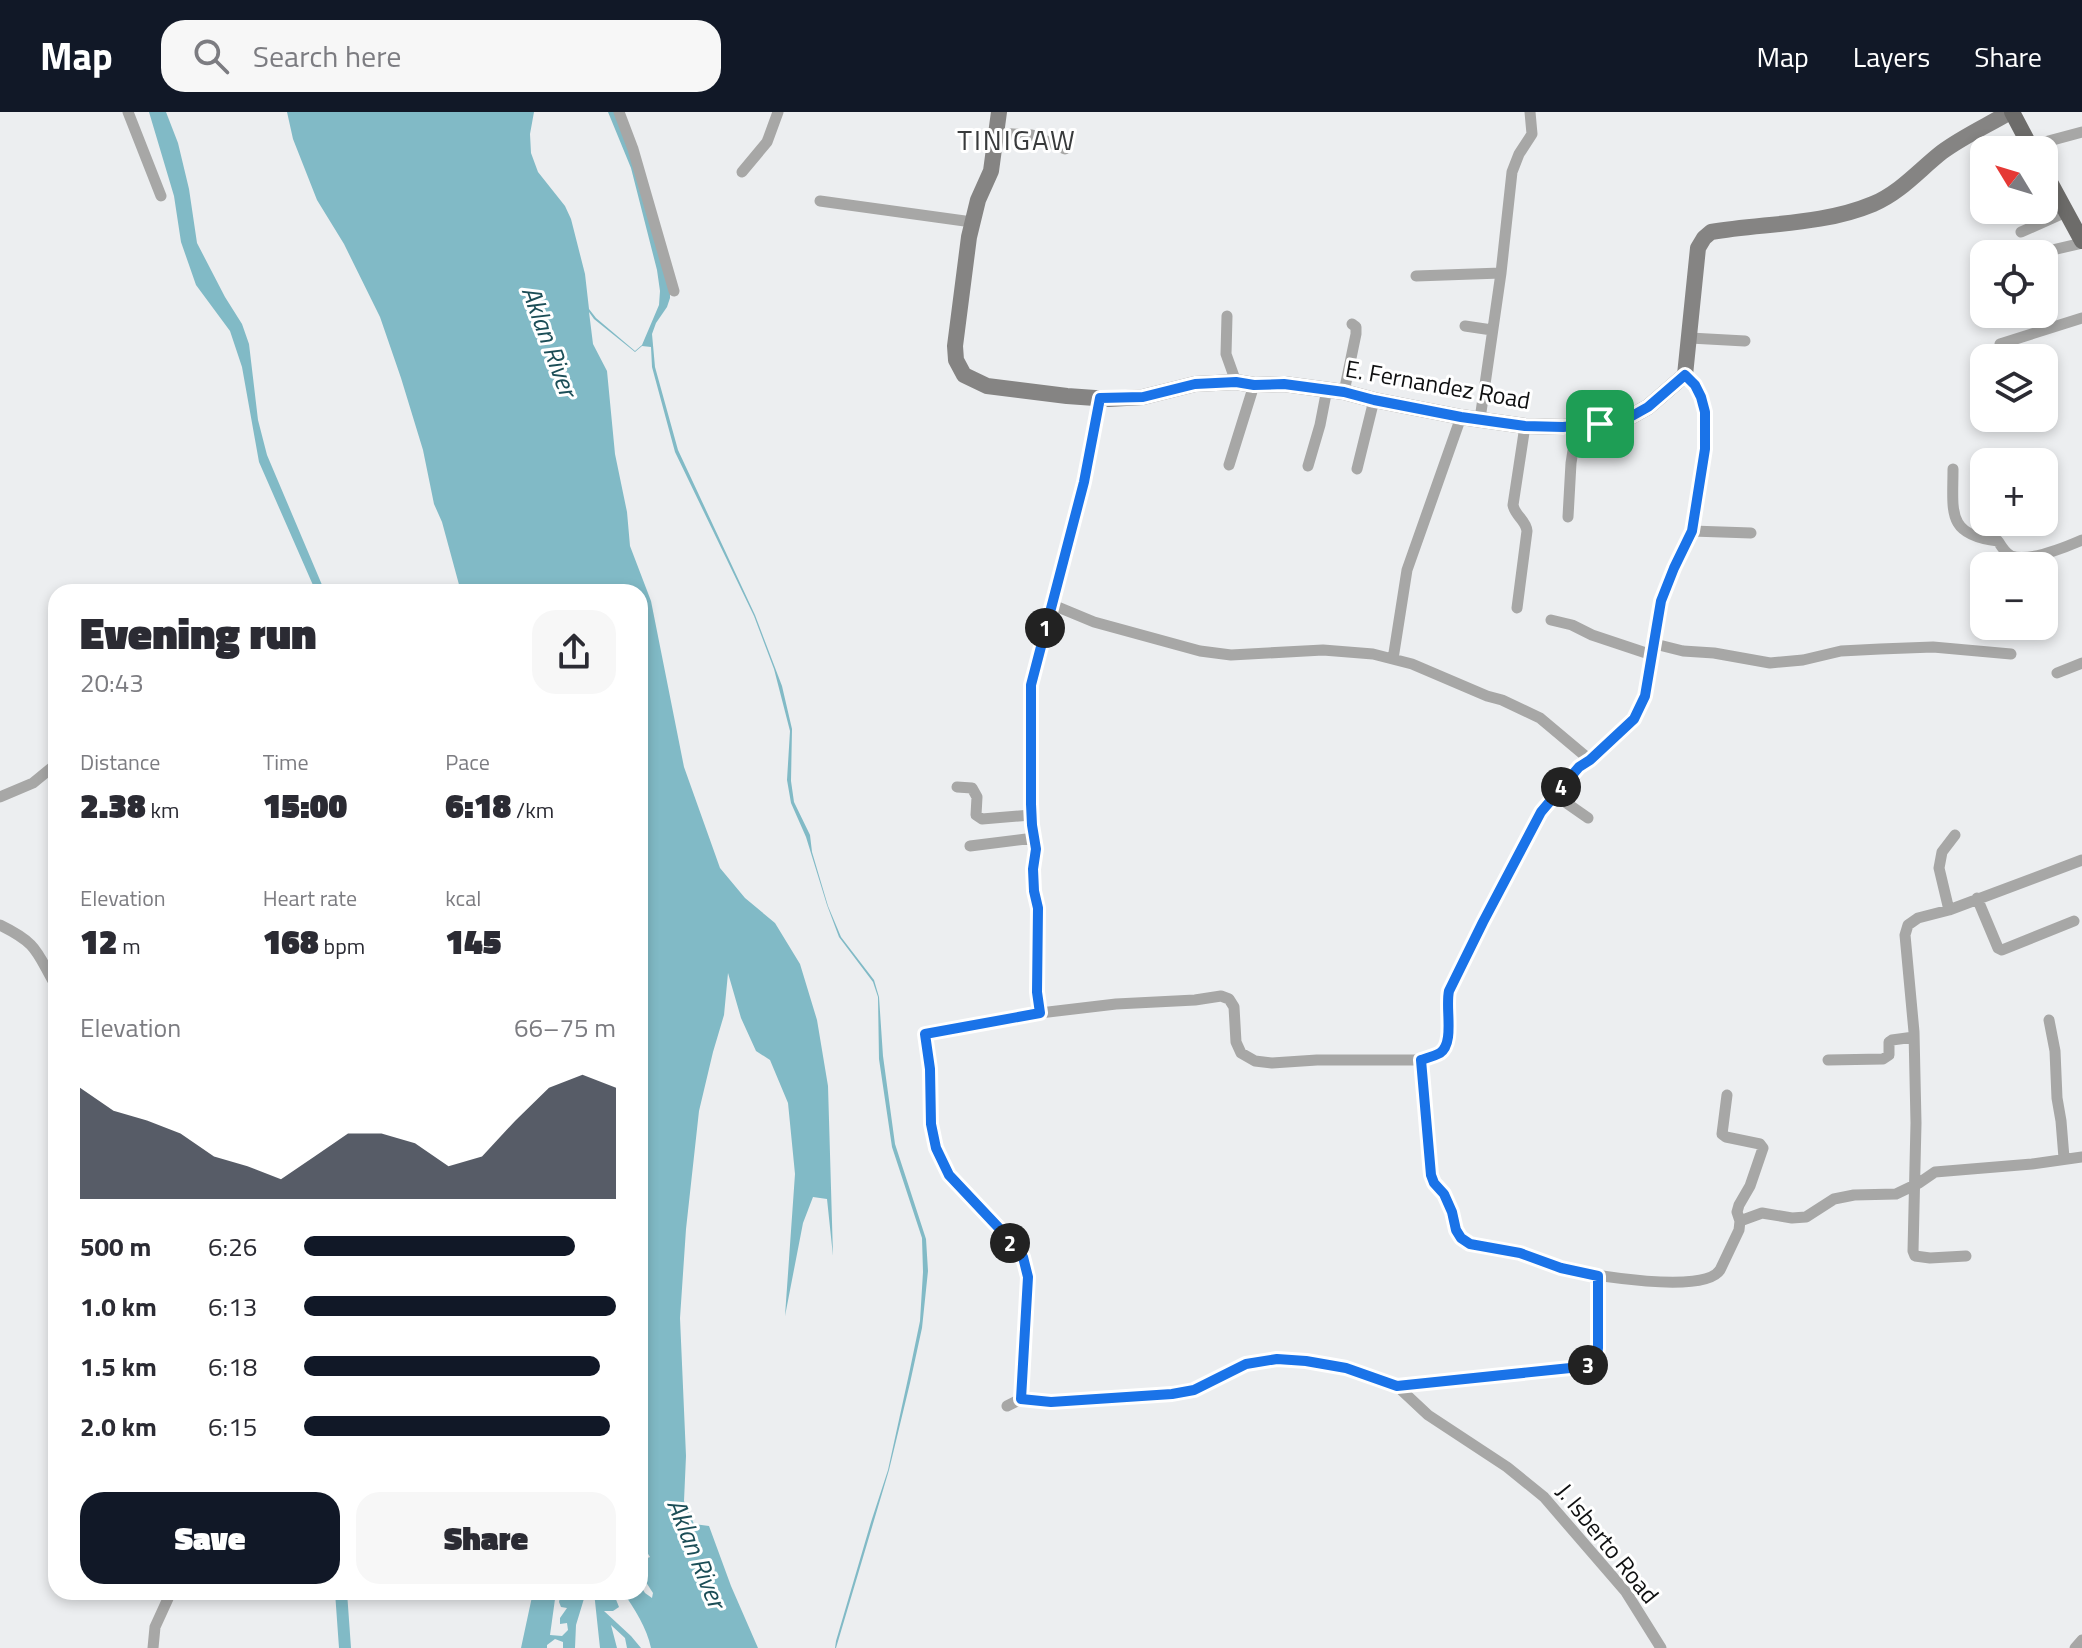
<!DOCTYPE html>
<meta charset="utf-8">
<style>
body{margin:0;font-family:"Titillium Web",sans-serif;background:#f7f7f7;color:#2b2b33;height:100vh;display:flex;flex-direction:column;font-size:30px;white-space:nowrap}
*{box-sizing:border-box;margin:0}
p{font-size:26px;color:#7c7c81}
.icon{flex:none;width:44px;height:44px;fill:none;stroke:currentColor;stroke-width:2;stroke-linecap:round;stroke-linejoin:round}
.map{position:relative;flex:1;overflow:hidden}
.drawer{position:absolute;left:48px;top:472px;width:600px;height:1016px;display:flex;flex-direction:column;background:#fff;border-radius:24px;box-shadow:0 4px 12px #0003}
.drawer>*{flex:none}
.needle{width:52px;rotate:308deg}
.controls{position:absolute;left:1970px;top:24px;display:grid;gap:16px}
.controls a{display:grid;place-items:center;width:88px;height:88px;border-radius:16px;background:#fff;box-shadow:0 4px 12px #0003;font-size:40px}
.pin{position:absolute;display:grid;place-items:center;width:68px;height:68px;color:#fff;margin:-34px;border-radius:16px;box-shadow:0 4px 12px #0006}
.km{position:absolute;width:40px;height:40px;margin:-20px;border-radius:50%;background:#222;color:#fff;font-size:22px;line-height:40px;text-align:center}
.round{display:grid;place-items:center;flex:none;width:84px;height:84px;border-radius:24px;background:#f7f7f7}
.overview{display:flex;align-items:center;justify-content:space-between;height:136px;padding:0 32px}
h1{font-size:44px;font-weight:800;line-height:60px}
.stats{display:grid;grid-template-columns:repeat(3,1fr);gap:12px;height:136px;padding:8px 32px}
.stats div{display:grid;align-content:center}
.stats b{font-size:34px;font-weight:800}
.stats small{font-size:22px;font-weight:400}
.stats p{font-size:22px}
.chart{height:224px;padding:16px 32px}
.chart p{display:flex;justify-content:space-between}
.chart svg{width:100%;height:144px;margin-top:8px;fill:#111827;opacity:.7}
.button{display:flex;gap:16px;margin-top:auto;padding:16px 32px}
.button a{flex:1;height:92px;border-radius:24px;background:#111827;color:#fff;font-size:32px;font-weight:800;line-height:92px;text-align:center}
.button a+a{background:#f7f7f7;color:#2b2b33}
ul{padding:0 32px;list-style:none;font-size:26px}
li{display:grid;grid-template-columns:128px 96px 1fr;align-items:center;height:60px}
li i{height:20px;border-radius:10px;background:#111827}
header{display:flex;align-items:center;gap:48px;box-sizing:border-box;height:112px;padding:0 40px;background:#111827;color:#fff}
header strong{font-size:38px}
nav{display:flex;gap:44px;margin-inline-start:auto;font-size:28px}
.search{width:560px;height:72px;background:#f7f7f7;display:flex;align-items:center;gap:20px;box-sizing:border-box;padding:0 28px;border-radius:24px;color:#7c7c81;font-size:30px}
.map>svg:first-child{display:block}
.water{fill:#81bac6}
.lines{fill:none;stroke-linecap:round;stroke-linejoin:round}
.street{stroke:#a7a7a6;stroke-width:11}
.secondary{stroke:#858483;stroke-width:16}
.primary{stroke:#6d6c6a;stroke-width:16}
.route-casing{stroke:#fff;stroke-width:16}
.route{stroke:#1a73e8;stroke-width:10}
.labels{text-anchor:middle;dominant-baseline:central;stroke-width:6;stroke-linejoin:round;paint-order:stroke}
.street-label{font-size:24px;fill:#0f1011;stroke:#fff}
.water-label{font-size:26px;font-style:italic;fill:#1b4d56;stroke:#fff}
.quarter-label{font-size:28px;letter-spacing:2px;fill:#393b3c;stroke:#fff}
</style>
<header>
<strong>Map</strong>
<div class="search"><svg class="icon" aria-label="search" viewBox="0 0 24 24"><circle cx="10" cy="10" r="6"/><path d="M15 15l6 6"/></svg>Search here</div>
<nav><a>Map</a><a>Layers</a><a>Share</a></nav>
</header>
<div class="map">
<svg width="2082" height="1536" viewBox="0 0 2082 1536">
<rect width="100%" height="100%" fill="#eceef0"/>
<!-- water -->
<path class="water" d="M149 0H166L178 31 189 77 197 131 225 185 242 212 249 232 258 308 267 343 325 480H316L259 350 242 255 230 219 196 173 181 130 174 84Z
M287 0H534L530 22 531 41 538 60 565 94 571 107 585 162 589 197 596 206 635 239 642 233 659 193 660 179 657 158 631 56 608 0H616L635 53 670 175V186L667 195 656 211 652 222 655 255 678 338 755 503 782 574 792 617 791 669 794 690 810 723 812 740 828 794 841 825 874 868 879 885 883 944 895 1032 926 1127 928 1159 922 1216 910 1271 889 1358 836 1536H835L836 1529 871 1410 888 1358 909 1262 920 1209 923 1160 922 1126 892 1035 879 947 878 885 873 870 839 825 827 793 806 725 791 691 787 668 790 619 774 557 754 504 675 340 652 255 651 235 642 234 635 240 594 207 589 200 593 232 607 259 615 342 627 400 630 434 651 489 684 655 720 756 745 786 775 811 800 852 817 908 828 974 833 1144 827 1087 813 1085 803 1111 785 1204 795 1062 788 991 770 948 756 939 741 906 728 861 724 903 713 940 699 999 686 1117 680 1206 686 1344 684 1389 694 1412 709 1414 731 1474 758 1536H651C647 1516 634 1496 623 1480H640V1473L645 1481 652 1486 653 1481 640 1461V1442L645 1447 650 1445 640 1429V480H461L442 410 434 392 423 338 401 266 380 205 344 132 317 88 293 27Z
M335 1480H347L351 1536H339Z
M533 1480H556L550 1523 562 1524 568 1518 567 1511 560 1512V1506L567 1496 561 1495 559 1490 561 1480H586L576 1513 575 1536H563V1530L555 1527 547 1533V1536H521Z
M594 1480H613L619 1495 613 1499H604L631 1524 641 1536H627L625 1526 611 1513 617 1536H600Z"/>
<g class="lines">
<!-- street -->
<path class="street" d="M128 0 161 84
M619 0 633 37 674 179
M997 21 1032 23 1065 37
M2030 34 2082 20
M742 60 767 30 778 0
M820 89 972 110
M2021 120 2066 100
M2035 142 2082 131
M1416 164 1501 161
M1227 204 1226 242 1236 270
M1465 214 1492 218
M1690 226 1745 229
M2000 232 2082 206
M1344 280 1356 222V215L1352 212
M1480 307 1501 161 1512 60 1519 42 1532 22 1530 0
M1229 353 1254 273
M1308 354 1320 313 1327 277
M1357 357 1374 288
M1953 357C1953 400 1946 423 1998 429 2001 434 2005 441 2011 444 2029 450 2066 435 2082 428
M1568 405 1571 351 1577 313
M1692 419 1751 421
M1053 493 1084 370 1100 286
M1517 496 1527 419C1526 408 1515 404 1513 393L1525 314
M1551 508 1572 513 1592 523 1652 543
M1655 532 1683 539 1714 541 1770 551 1803 548 1841 539 1880 537 1933 535 2011 542
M1393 547 1407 458 1461 305
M2057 561 2082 551
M957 675 972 676 977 685 976 703 982 707 1031 703
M1555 683 1588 706
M0 685 33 671 55 653 56 650
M970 734 1034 726
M1977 786 1998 836 2002 838 2074 809
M1949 798 1939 756 1942 740 1955 723
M0 813C39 832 36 840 56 874
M1040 901 1037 880 1038 796 1034 779 1033 757 1036 737 1032 713 1031 692V573L1047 505 1053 493 1094 510 1200 539 1231 543 1323 538 1373 542 1412 552 1487 584 1502 588 1540 606 1590 648
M2049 908 2055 939 2057 986 2061 1009 2064 1046
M1421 948 1431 1063C1434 1072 1441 1076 1445 1083 1454 1098 1452 1123 1469 1131 1483 1138 1503 1137 1518 1141 1534 1144 1549 1153 1565 1157 1592 1163 1704 1183 1720 1158L1739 1118 1740 1109 1762 1101 1792 1106 1806 1105 1834 1087 1854 1083 1896 1082 1919 1071 1935 1060 2032 1052 2082 1045
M1828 948 1883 947 1889 943V930L1892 928 1914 925
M1727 983 1722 1022 1726 1025 1760 1032 1763 1036 1750 1074 1739 1093 1737 1100 1740 1109
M1966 1144 1930 1146 1915 1144 1913 1139 1916 1011 1914 920 1905 823 1908 813 1918 806 1949 798 2082 748
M1397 1274 1428 1303 1507 1355 1544 1385 1626 1480 1661 1536
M1021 1287 1028 1165 1023 1145 998 1115 949 1063 936 1036 931 1012 930 957 925 922 1040 901 1116 892 1195 888 1221 884 1229 887 1234 895 1236 930 1241 941 1255 949 1272 951 1317 948H1421L1441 940 1447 931V886L1449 879 1528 723 1541 700 1565 670 1634 607 1645 584 1661 489 1674 456 1692 416 1705 337V300L1701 285 1695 273 1685 263
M1007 1294 1021 1287 1051 1290 1172 1282 1194 1278 1246 1252 1277 1247 1306 1249 1346 1256 1397 1274 1580 1255 1593 1251 1597 1244 1598 1164
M153 1536 155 1515 171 1480
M2075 1536 2082 1528"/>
<!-- secondary -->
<path class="secondary" d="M999 0 991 59 978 88 969 125 955 234 956 248 964 263 987 274 1067 284 1109 287 1143 285 1195 272 1236 270 1254 273 1284 272 1344 280 1374 288 1461 305 1525 314 1563 315 1623 309 1648 295 1685 263 1698 136 1704 126 1711 120C1765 111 1823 113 1873 92 1901 80 1919 58 1942 40 1962 25 1988 13 2010 0"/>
<!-- primary -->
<path class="primary" d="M2012 0 2032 38
M2044 59 2082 129"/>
</g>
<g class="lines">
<defs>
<path id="route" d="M1685 263 1695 273 1701 285 1705 300V337L1692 419 1674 456 1661 489 1645 584 1634 607 1590 648 1579 655 1541 700 1483 810 1449 879C1445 896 1455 931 1440 941 1435 944 1427 946 1421 948L1431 1063 1434 1071 1444 1082 1452 1100 1456 1118 1461 1126 1470 1132 1520 1141 1561 1156 1598 1164V1236L1597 1244 1593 1251 1580 1255 1397 1274 1346 1256 1306 1249 1277 1247 1246 1252 1194 1278 1172 1282 1051 1290 1021 1287 1028 1165 1023 1145 998 1115 949 1063 936 1036 931 1012 930 957 925 922 1040 901 1037 880 1038 796 1034 779 1033 757 1036 737 1032 713 1031 692V573L1084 370 1100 286 1143 285 1195 272 1236 270 1254 273 1284 272 1344 280 1374 288 1461 305 1525 314 1563 315 1623 309 1648 295Z"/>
</defs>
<!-- route casing -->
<use href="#route" class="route-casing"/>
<!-- route -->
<use href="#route" class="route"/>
</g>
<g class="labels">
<!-- street labels -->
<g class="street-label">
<text transform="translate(1438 272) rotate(10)">E. Fernandez Road</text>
<text transform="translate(1608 1431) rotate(51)">J. Isberto Road</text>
</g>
<!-- water labels -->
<g class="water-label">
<text transform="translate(550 229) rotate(70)">Aklan River</text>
<text transform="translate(697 1441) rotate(68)">Aklan River</text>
</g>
<!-- quarter labels -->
<g class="quarter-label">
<text x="1017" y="27">TINIGAW</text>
</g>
</g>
</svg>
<div class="controls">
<a><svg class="needle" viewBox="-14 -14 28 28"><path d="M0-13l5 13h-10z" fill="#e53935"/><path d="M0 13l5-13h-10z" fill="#7c7c81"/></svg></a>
<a><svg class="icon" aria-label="locate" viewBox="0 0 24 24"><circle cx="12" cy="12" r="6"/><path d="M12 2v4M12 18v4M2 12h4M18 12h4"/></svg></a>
<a><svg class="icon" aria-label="layers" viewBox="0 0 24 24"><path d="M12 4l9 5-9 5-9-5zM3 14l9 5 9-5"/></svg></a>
<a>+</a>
<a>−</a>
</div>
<div class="pin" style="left:1600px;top:312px;background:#1e9e55"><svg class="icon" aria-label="arrive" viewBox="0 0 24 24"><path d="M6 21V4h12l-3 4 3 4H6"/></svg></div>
<b class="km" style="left:1045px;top:516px">1</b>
<b class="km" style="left:1010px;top:1131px">2</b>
<b class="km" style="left:1588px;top:1253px">3</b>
<b class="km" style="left:1561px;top:675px">4</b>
<section class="drawer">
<div class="overview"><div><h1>Evening run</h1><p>20:43</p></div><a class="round"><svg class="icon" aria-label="share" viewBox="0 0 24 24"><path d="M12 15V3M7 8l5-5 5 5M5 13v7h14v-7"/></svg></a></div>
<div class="stats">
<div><p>Distance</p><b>2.38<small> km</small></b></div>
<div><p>Time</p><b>15:00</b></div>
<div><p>Pace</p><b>6:18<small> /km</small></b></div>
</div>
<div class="stats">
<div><p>Elevation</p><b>12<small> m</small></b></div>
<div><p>Heart rate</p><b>168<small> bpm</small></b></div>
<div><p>kcal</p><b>145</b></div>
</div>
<div class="chart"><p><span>Elevation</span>66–75 m</p>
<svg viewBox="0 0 160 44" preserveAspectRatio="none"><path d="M0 44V10L10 17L20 20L30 24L40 31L50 34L60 38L70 31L80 24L90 24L100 27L110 34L120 31L130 20L140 10L150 6L160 10V44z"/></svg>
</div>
<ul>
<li><b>500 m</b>6:26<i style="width:87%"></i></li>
<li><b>1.0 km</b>6:13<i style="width:100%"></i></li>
<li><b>1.5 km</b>6:18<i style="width:95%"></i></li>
<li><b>2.0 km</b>6:15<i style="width:98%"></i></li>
</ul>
<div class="button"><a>Save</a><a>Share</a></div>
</section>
</div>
